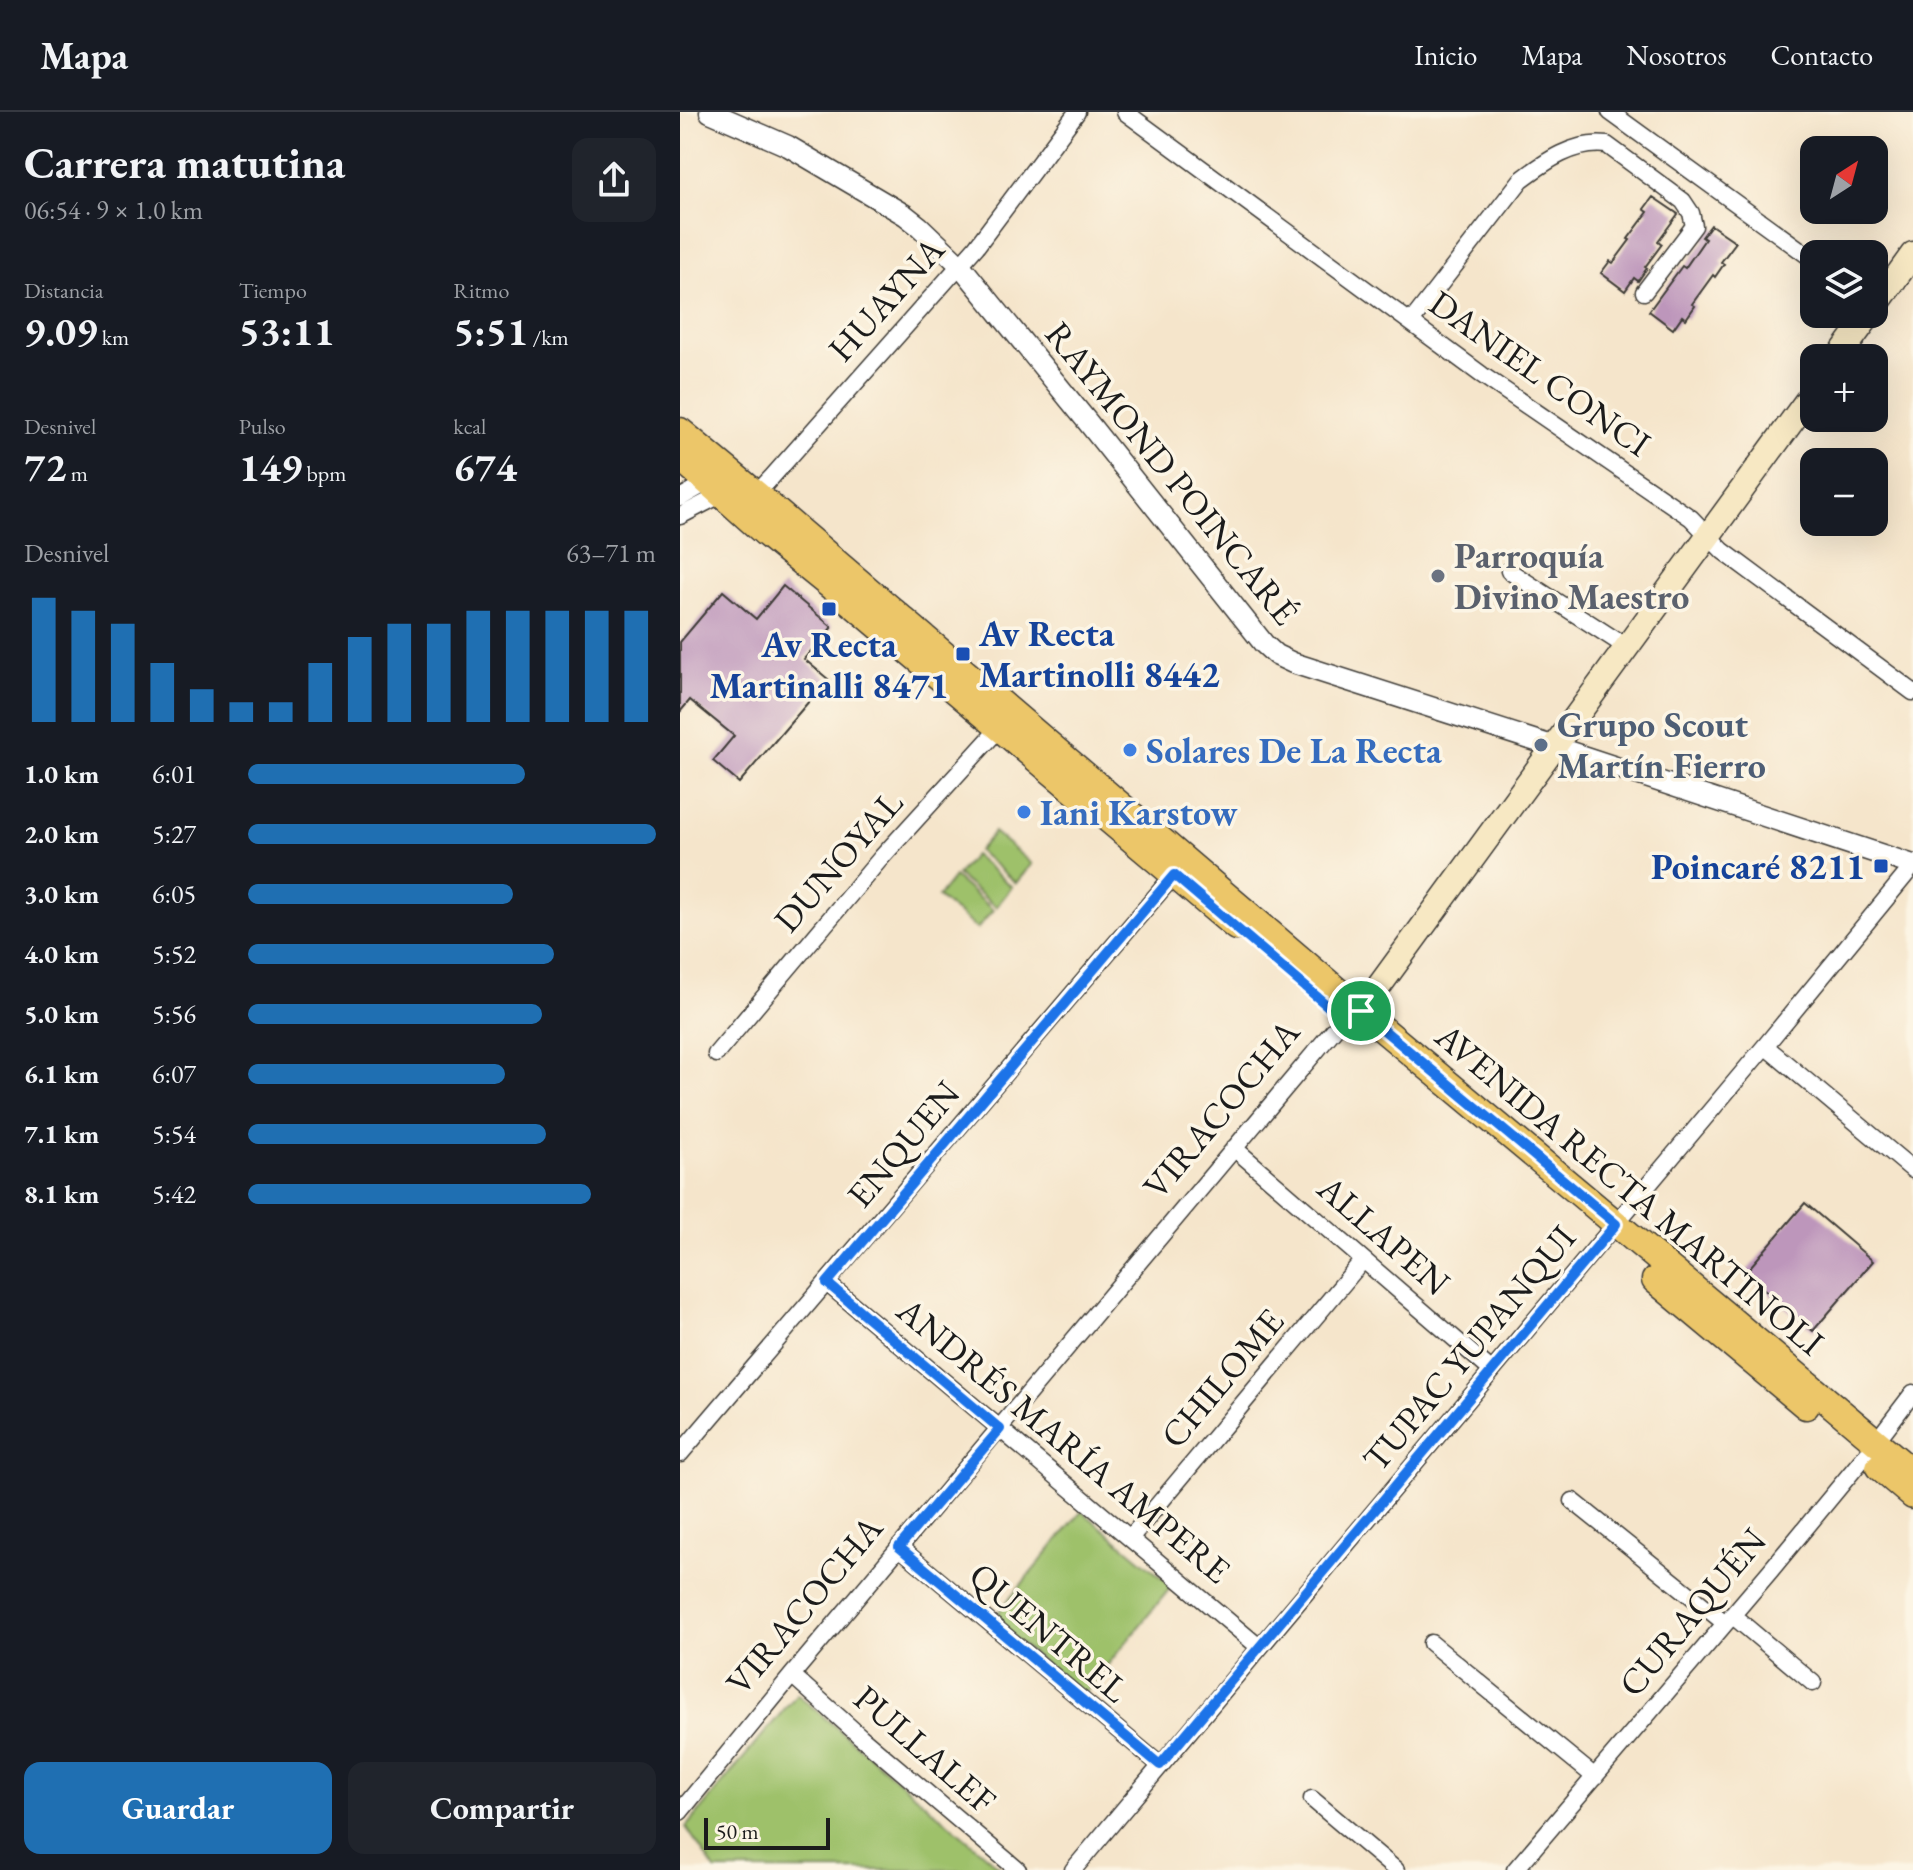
<!DOCTYPE html>
<html lang="es">
<meta charset="utf-8">
<style>
body{margin:0;font-family:"EB Garamond",serif;background:#20242c;color:#f1f3f6;height:100vh;display:flex;flex-direction:column;font-size:30px;white-space:nowrap}
*{box-sizing:border-box;margin:0}
p{font-size:26px;color:#9ea1a6}
.icon{flex:none;width:44px;height:44px;fill:none;stroke:currentColor;stroke-width:2;stroke-linecap:round;stroke-linejoin:round}
.map{position:relative;flex:1;overflow:hidden}
.drawer{display:flex;flex-direction:column;background:#171b24;width:680px}
.drawer>*{flex:none}
.needle{width:52px;rotate:36deg}
.buttons{position:absolute;left:1120px;top:24px;display:grid;gap:16px}
.buttons a{display:grid;place-items:center;width:88px;height:88px;border-radius:16px;background:#171b24;box-shadow:0 8px 32px #0002;font-size:40px}
.scale{position:absolute;left:24px;bottom:20px;width:126px;box-sizing:border-box;padding-left:8px;border:4px solid #1c1c1c;border-top:0;font-size:22px;line-height:28px;white-space:nowrap;color:#1c1c1c;-webkit-text-stroke:6px #fcf5e5;paint-order:stroke}
.pin{position:absolute;display:grid;place-items:center;width:68px;height:68px;color:#fff;margin:-34px;border:4px solid #fff;border-radius:50%;box-shadow:0 2px 8px #0007}
.round{display:grid;place-items:center;flex:none;width:84px;height:84px;border-radius:16px;background:#20242c}
.summary{display:flex;align-items:center;justify-content:space-between;height:136px;padding:0 24px}
h1{font-size:44px;font-weight:700;line-height:60px}
.metrics{display:grid;grid-template-columns:repeat(3,1fr);gap:12px;height:136px;padding:8px 24px}
.metrics div{display:grid;align-content:center}
.metrics b{font-size:40px;font-weight:700}
.metrics small{font-size:22px;font-weight:400}
.metrics p{font-size:22px}
.chart{height:224px;padding:16px 24px}
.chart p{display:flex;justify-content:space-between}
.chart svg{width:100%;height:144px;margin-top:8px;stroke:#1f6fb2;stroke-width:6}
.button{display:flex;gap:16px;margin-top:auto;padding:16px 24px}
.button a{flex:1;height:92px;border-radius:16px;background:#1f6fb2;color:#fff;font-size:32px;font-weight:700;line-height:92px;text-align:center}
.button a+a{background:#20242c;color:#f1f3f6}
ul{padding:0 24px;list-style:none;font-size:26px}
li{display:grid;grid-template-columns:128px 96px 1fr;align-items:center;height:60px}
li i{height:20px;border-radius:10px;background:#1f6fb2}
header{display:flex;align-items:center;gap:48px;box-sizing:border-box;height:112px;padding:0 40px;background:#171b24;border-bottom:2px solid #363941}
header strong{font-size:38px}
nav{display:flex;gap:44px;margin-inline-start:auto;font-size:28px}
main{display:flex;flex:1;min-height:0}
.map>svg:first-child{display:block}
.green{fill:#9ec16b;stroke:#5d6e44;stroke-width:2}
.building{fill:#bd96bb}
.lines{fill:none;stroke-linecap:round;stroke-linejoin:round}
.minor-casing{stroke:#3d3a36;stroke-width:19}
.tertiary-casing{stroke:#3d3a36;stroke-width:23}
.secondary-casing{stroke:#3d3a36;stroke-width:27}
.primary-casing{stroke:#3d3a36;stroke-width:29}
.minor{stroke:#fff;stroke-width:16}
.tertiary{stroke:#fff;stroke-width:20}
.secondary{stroke:#f7e8c3;stroke-width:24}
.primary{stroke:#ecc669;stroke-width:26}
.route-casing{stroke:#fff;stroke-width:16}
.route{stroke:#1a73e8;stroke-width:10}
.worship-dot{fill:#6b7280;stroke:#fcf5e5;stroke-width:3}
.transit-dot{fill:#1a4fb4;stroke:#fcf5e5;stroke-width:3}
.service-dot{fill:#5c6f8a;stroke:#fcf5e5;stroke-width:3}
.shop-dot{fill:#3f7fe0;stroke:#fcf5e5;stroke-width:3}
.labels{text-anchor:middle;dominant-baseline:central;stroke-width:7;stroke-linejoin:round;paint-order:stroke}
.street-label{font-size:36px;fill:#1c1c1c;stroke:#fcf5e5}
.worship-label{font-size:36px;font-weight:bold;fill:#5b616d;stroke:#fcf5e5;text-anchor:start}
.transit-label{font-size:36px;font-weight:bold;fill:#164399;stroke:#fcf5e5;text-anchor:start}
.service-label{font-size:36px;font-weight:bold;fill:#4e5e75;stroke:#fcf5e5;text-anchor:start}
.shop-label{font-size:36px;font-weight:bold;fill:#366cbe;stroke:#fcf5e5;text-anchor:start}
</style>
<header>
<strong>Mapa</strong>
<nav><a>Inicio</a><a>Mapa</a><a>Nosotros</a><a>Contacto</a></nav>
</header>
<main>
<section class="drawer">
<div class="summary"><div><h1>Carrera matutina</h1><p>06:54 · 9 × 1.0 km</p></div><a class="round"><svg class="icon" aria-label="share" viewBox="0 0 24 24"><path d="M12 15V3M7 8l5-5 5 5M5 13v7h14v-7"/></svg></a></div>
<div class="metrics">
<div><p>Distancia</p><b>9.09<small> km</small></b></div>
<div><p>Tiempo</p><b>53:11</b></div>
<div><p>Ritmo</p><b>5:51<small> /km</small></b></div>
</div>
<div class="metrics">
<div><p>Desnivel</p><b>72<small> m</small></b></div>
<div><p>Pulso</p><b>149<small> bpm</small></b></div>
<div><p>kcal</p><b>674</b></div>
</div>
<div class="chart"><p><span>Desnivel</span>63–71 m</p>
<svg viewBox="0 0 160 44" preserveAspectRatio="none"><path d="M5 44V6M15 44V10M25 44V14M35 44V26M45 44V34M55 44V38M65 44V38M75 44V26M85 44V18M95 44V14M105 44V14M115 44V10M125 44V10M135 44V10M145 44V10M155 44V10"/></svg>
</div>
<ul>
<li><b>1.0 km</b>6:01<i style="width:68%"></i></li>
<li><b>2.0 km</b>5:27<i style="width:100%"></i></li>
<li><b>3.0 km</b>6:05<i style="width:65%"></i></li>
<li><b>4.0 km</b>5:52<i style="width:75%"></i></li>
<li><b>5.0 km</b>5:56<i style="width:72%"></i></li>
<li><b>6.1 km</b>6:07<i style="width:63%"></i></li>
<li><b>7.1 km</b>5:54<i style="width:73%"></i></li>
<li><b>8.1 km</b>5:42<i style="width:84%"></i></li>
</ul>
<div class="button"><a>Guardar</a><a>Compartir</a></div>
</section>
<div class="map">
<svg width="1233" height="1758" viewBox="0 0 1233 1758">
<rect width="100%" height="100%" fill="#fcf5e5"/>
<filter id="ink" filterUnits="userSpaceOnUse"><feTurbulence type="fractalNoise" baseFrequency=".0125" numOctaves="2"/><feDisplacementMap in="SourceGraphic" scale="16" xChannelSelector="R" yChannelSelector="G"/><feConvolveMatrix kernelMatrix="1 2 1 2 8 2 1 2 1" color-interpolation-filters="sRGB"/></filter>
<filter id="wash" filterUnits="userSpaceOnUse"><feTurbulence type="fractalNoise" baseFrequency=".006" numOctaves="4" result="noise"/><feDisplacementMap in="SourceGraphic" scale="32" xChannelSelector="R" yChannelSelector="G"/><feGaussianBlur stdDeviation="1.8" result="paint"/><feColorMatrix in="noise" values="0 0 0 0 0 0 0 0 0 0 0 0 0 0 0 0 0 1.4 0 .05"/><feComposite in="paint" operator="in"/></filter>
<g filter="url(#wash)">
<rect width="100%" height="100%" fill="#f5e5cb"/>
<!-- green -->
<path class="green" d="M314 720 352 752 336 771 298 739Z
M294 743 332 775 316 795 277 763Z
M274 765 313 798 297 817 258 785Z
M402 1399 492 1474 403 1583 312 1508Z
M117 1582 323 1758H35L6 1715Z"/>
<g id="blocks">
<!-- building -->
<path class="building" d="M973 85 998 102 978 129 982 132 965 155 967 156 958 169 954 166 945 179 921 161 930 149 933 151 950 128 948 127 968 100 964 97Z
M1031 113 1056 130 1041 150 1044 152 1035 165 1033 163 1012 192 1015 194 1006 207 1002 204 993 217 969 199 1002 154 1005 156 1025 127 1022 125Z
M103 474 152 515 124 547 148 567 59 671 33 649 54 624 10 588 0 600V530L43 479 76 507Z
M1125 1091 1193 1149 1133 1219 1065 1161Z"/>
</g>
</g>
<g filter="url(#ink)">
<use href="#blocks" fill-opacity="0" stroke="#3d3a36" stroke-width="2"/>
<g class="lines">
<defs>
<path id="minor" d="M445 0 802 263 1011 406 1043 439 1233 580
M930 0 1134 148
M731 210 841 68C866 49 894 29 927 33L1003 89 1011 101 1014 114 964 180
M69 381 76 382 91 366 296 135 397 0
M0 386 28 370
M0 404 46 380
M829 459 948 536
M1085 934 1233 1058
M36 942 201 746 324 611
M554 1036 812 1259
M147 1171 579 1535
M0 1342 494 763
M893 1389 1045 1511
M451 1425 683 1148
M219 1435 480 1653
M1052 1503 1133 1571
M751 1531 915 1665
M112 1563 181 1625 338 1758
M632 1687 716 1758
M0 1700 112 1563 663 907 681 899
M393 1758 1085 934 1233 754
M835 1758 1090 1459 1185 1344 1233 1281"/>
<path id="tertiary" d="M30 0 108 34 225 103 239 114 280 153 406 308 584 532 596 543 613 551 875 635 1233 753"/>
<path id="secondary" d="M1194 196 1233 142
M1158 246 1190 202
M681 899 1134 279"/>
<path id="primary" d="M0 319 76 382 681 899 1049 1206 1233 1361
M0 345 85 421 174 493 556 815
M975 1168 1126 1294
M1199 1355 1233 1384"/>
</defs>
<!-- minor casing -->
<use href="#minor" class="minor-casing"/>
<!-- tertiary casing -->
<use href="#tertiary" class="tertiary-casing"/>
<!-- secondary casing -->
<use href="#secondary" class="secondary-casing"/>
<!-- primary casing -->
<use href="#primary" class="primary-casing"/>
<!-- minor -->
<use href="#minor" class="minor"/>
<!-- tertiary -->
<use href="#tertiary" class="tertiary"/>
<!-- secondary -->
<use href="#secondary" class="secondary"/>
<!-- primary -->
<use href="#primary" class="primary"/>
</g>
</g>
<g class="lines" filter="url(#ink)">
<defs>
<path id="route" d="M494 763 663 907 681 899 936 1112 480 1653 219 1435 320 1317 147 1171Z"/>
</defs>
<!-- route casing -->
<use href="#route" class="route-casing"/>
<!-- route -->
<use href="#route" class="route"/>
</g>
<!-- markers -->
<circle class="worship-dot" cx="758" cy="464" r="8"/>
<g class="transit-dot">
<rect x="141" y="489" width="16" height="16" rx="4"/>
<rect x="275" y="534" width="16" height="16" rx="4"/>
<rect x="1193" y="746" width="16" height="16" rx="4"/>
</g>
<circle class="service-dot" cx="861" cy="633" r="8"/>
<g class="shop-dot">
<circle cx="450" cy="638" r="8"/>
<circle cx="344" cy="700" r="8"/>
</g>
<g class="labels">
<!-- street labels -->
<g class="street-label">
<text transform="translate(206 187) rotate(-48)">HUAYNA</text>
<text transform="translate(860 261) rotate(35)">DANIEL CONCI</text>
<text transform="translate(492 361) rotate(51)">RAYMOND POINCARÉ</text>
<text transform="translate(158 749) rotate(-49)">DUNOYAL</text>
<text transform="translate(541 997) rotate(-50)">VIRACOCHA</text>
<text transform="translate(223 1032) rotate(-50)">ENQUEN</text>
<text transform="translate(950 1077) rotate(40)">AVENIDA RECTA MARTINOLI</text>
<text transform="translate(704 1123) rotate(41)">ALLAPEN</text>
<text transform="translate(789 1236) rotate(-50)">TUPAC YUPANQUI</text>
<text transform="translate(542 1266) rotate(-50)">CHILOME</text>
<text transform="translate(384 1328) rotate(40)">ANDRÉS MARÍA AMPERE</text>
<text transform="translate(124 1493) rotate(-50)">VIRACOCHA</text>
<text transform="translate(1012 1500) rotate(-50)">CURAQUÉN</text>
<text transform="translate(369 1520) rotate(40)">QUENTREL</text>
<text transform="translate(245 1637) rotate(41)">PULLALEF</text>
</g>
<!-- worship labels -->
<g class="worship-label">
<text x="774" y="443">Parroquía<tspan x="774" dy="41">Divino Maestro</tspan></text>
</g>
<!-- transit labels -->
<g class="transit-label">
<text x="299" y="521">Av Recta<tspan x="299" dy="41">Martinolli 8442</tspan></text>
<text x="149" y="532" text-anchor="middle">Av Recta<tspan x="149" dy="41">Martinalli 8471</tspan></text>
<text x="1185" y="754" text-anchor="end">Poincaré 8211</text>
</g>
<!-- service labels -->
<g class="service-label">
<text x="877" y="612">Grupo Scout<tspan x="877" dy="41">Martín Fierro</tspan></text>
</g>
<!-- shop labels -->
<g class="shop-label">
<text x="466" y="638">Solares De La Recta</text>
<text x="360" y="700">Iani Karstow</text>
</g>
</g>
</svg>
<div class="buttons">
<a><svg class="needle" viewBox="-14 -14 28 28"><path d="M0-13l5 13h-10z" fill="#e53935"/><path d="M0 13l5-13h-10z" fill="#9ea1a6"/></svg></a>
<a><svg class="icon" aria-label="layers" viewBox="0 0 24 24"><path d="M12 4l9 5-9 5-9-5zM3 14l9 5 9-5"/></svg></a>
<a>+</a>
<a>−</a>
</div>
<div class="scale">50 m</div>
<div class="pin" style="left:681px;top:899px;background:#1e9e55"><svg class="icon" aria-label="arrive" viewBox="0 0 24 24"><path d="M6 21V4h12l-3 4 3 4H6"/></svg></div>
</div>
</main>
